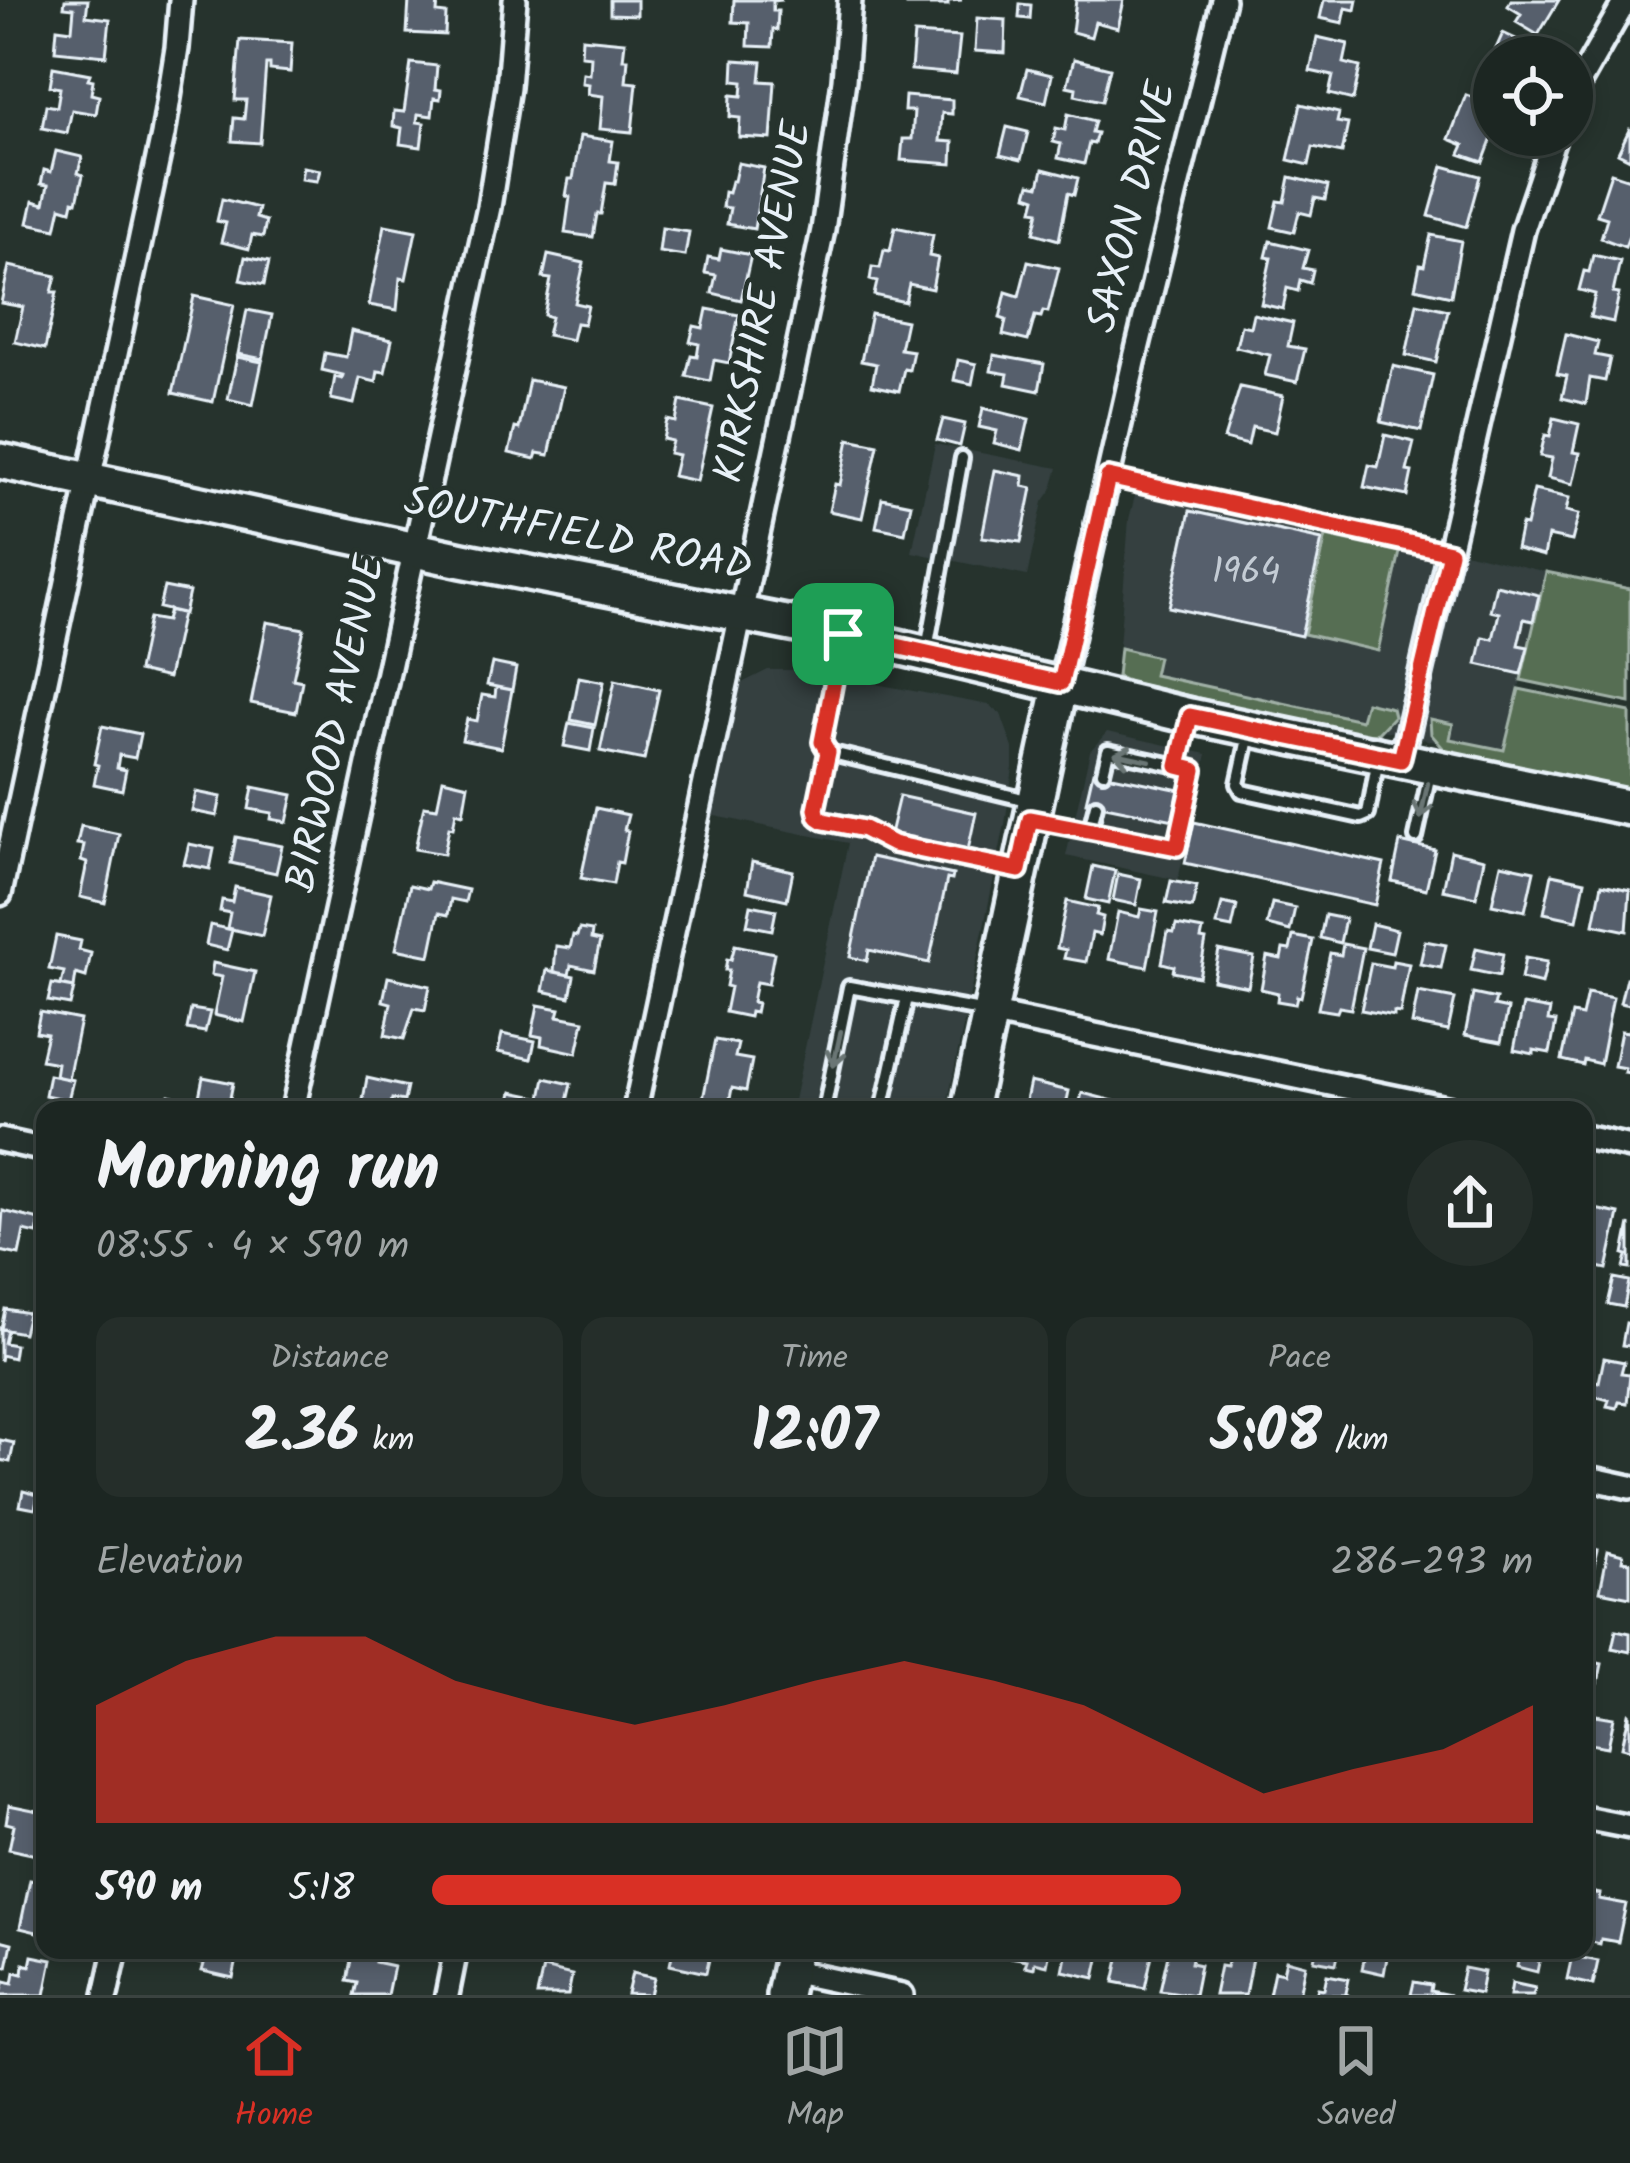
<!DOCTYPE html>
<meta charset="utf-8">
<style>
body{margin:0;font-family:Kalam,sans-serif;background:#252e2a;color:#f1f3f6;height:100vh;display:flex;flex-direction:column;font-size:45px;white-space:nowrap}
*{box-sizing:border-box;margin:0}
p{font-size:39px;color:#a0a5a5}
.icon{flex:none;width:66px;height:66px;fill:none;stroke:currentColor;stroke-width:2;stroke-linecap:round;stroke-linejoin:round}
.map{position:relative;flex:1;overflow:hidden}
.details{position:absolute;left:36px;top:1101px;width:1557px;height:858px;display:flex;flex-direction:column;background:#1c2622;border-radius:24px;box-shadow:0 6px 18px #0003,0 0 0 3px #3a4340}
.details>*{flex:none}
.tools{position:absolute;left:1473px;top:36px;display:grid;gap:24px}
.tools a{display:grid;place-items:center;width:120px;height:120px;border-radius:50%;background:#1c2622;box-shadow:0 6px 18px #0003,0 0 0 3px #3a4340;font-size:60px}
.pin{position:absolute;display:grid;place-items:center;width:102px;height:102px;color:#fff;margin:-51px;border-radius:24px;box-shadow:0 6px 18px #0006}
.round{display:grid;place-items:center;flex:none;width:126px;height:126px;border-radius:63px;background:#252e2a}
.summary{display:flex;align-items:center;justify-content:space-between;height:204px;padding:0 60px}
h1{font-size:66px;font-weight:600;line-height:90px}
.stats{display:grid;grid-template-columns:repeat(3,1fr);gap:18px;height:204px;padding:12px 60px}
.stats div{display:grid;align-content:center;border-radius:24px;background:#252e2a;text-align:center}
.stats b{font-size:60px;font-weight:600}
.stats small{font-size:33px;font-weight:400}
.stats p{font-size:33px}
.chart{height:336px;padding:24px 60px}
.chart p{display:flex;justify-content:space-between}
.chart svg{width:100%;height:216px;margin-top:12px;fill:#d93025;opacity:.7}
ul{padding:0 60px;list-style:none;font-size:39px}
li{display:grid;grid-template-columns:192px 144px 1fr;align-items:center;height:90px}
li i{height:30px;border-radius:15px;background:#d93025}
.dock{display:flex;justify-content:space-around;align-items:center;height:168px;border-top:3px solid #3a4340;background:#1c2622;font-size:33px;color:#a0a5a5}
.dock a{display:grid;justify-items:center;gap:6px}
.dock .active{color:#d93025}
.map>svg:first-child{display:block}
.built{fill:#344040}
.green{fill:#576e53;stroke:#a0b0a6;stroke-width:3}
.building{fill:#565e6c;stroke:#e8f1f8;stroke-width:3}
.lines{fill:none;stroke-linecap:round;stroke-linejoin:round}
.service-casing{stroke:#e8f1f8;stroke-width:20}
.minor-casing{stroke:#e8f1f8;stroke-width:30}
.secondary-casing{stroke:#e8f1f8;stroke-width:42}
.service{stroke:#26332d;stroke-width:10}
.minor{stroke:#26332d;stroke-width:21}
.secondary{stroke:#26332d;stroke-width:33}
.oneway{stroke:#6a7674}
.route-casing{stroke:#fff;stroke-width:24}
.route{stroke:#d93025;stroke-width:15}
.labels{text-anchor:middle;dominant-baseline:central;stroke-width:9;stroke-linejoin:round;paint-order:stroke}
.number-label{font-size:36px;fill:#c4ccd5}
.street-label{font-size:42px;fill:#e8f1f8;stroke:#26332d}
</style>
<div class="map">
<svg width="1630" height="1995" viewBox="0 0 1630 1995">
<rect width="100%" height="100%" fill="#26332d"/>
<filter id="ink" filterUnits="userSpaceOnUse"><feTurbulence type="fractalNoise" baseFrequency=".00833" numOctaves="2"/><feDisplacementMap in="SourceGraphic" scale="24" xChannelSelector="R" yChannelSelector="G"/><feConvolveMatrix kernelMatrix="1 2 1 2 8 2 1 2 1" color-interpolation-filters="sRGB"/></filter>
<g filter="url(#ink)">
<!-- built -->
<path class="built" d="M935 444 1058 468 1052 489 1043 502 1027 576 912 552Z
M1141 473 1546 572 1503 757 1117 671 1129 519Z
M768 670H800L989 705 1001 714 1013 748V768L1005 824 946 1110H792L848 843 710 815 727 723 742 683Z
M1107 732 1207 754 1178 880 1066 856 1090 751Z"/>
<!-- green -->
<path class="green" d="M1326 536 1400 552 1378 651 1304 634Z
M1546 572 1630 589V703L1521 680Z
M1120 648 1158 657 1154 675 1361 720 1366 702 1392 708 1394 716 1378 733 1359 735 1129 682 1117 676Z
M1519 689 1630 712V797L1449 755 1431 734 1430 719 1453 724 1450 739 1504 750Z"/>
<!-- building -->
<path class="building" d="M65 0H88L86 16 110 19 106 56 55 51 57 28 72 30 74 8 64 7Z
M409 0H438L437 13 446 14 445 35 407 33Z
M610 0H637V15L610 14Z
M734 0H782L773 1V11H778L777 30 773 29 772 47 748 46 749 23 733 22Z
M907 0H962L948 1V5H907Z
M1076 0H1124L1118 28 1095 22 1091 37 1072 32Z
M1324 0H1357L1355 10 1346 8 1343 23 1320 18Z
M1511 0H1559L1538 35 1516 22 1521 14 1508 6Z
M1020 4 1031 5 1030 19 1019 18Z
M977 18 1006 20 1005 53 975 51Z
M1503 33 1531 46 1526 57H1494V90L1480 84Z
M914 34 960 37 956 74 911 70Z
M1317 37 1348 44 1344 63 1360 67 1353 100 1329 94 1333 76 1310 71Z
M582 38 625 42 623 59H628L626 82 637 83 632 132 600 129 603 96 588 94 589 84 582 83 583 73 590 74 591 56 581 55Z
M240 40 292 43 290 72 270 70V64H266L260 143 232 141 234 118 244 119 246 100H235Z
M1074 59 1110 68 1102 101 1075 95 1076 88 1067 86Z
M734 60 762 62 760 81 775 82 771 139 739 137 740 118 730 117 731 95 742 96 743 82 733 81Z
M411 63 437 66 435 89 441 90 440 99 434 98 432 116 418 114 417 122 424 123 421 147 400 144 402 128 393 126 394 111 404 112Z
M53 67 90 74 88 79 93 80 91 94 99 96 96 114 72 110 67 133 42 128 46 105 57 107 60 88 50 86Z
M1027 69 1052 75 1046 102 1020 96Z
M1466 95 1494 105V133L1483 162 1460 154 1464 145 1449 139Z
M905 96 952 100V114L942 113 940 141 953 142 952 164 901 160 903 139H912L914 111H904Z
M1301 104 1339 113 1337 122 1348 124 1342 153 1313 147 1309 165 1288 160Z
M1068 114 1095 121 1092 132 1097 133 1094 144 1089 143 1084 164 1058 158 1061 144 1053 142 1056 128 1065 130Z
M1007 127 1028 132 1021 160 1000 155Z
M1630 128V159L1618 153Z
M580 136 613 141 610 161 618 162 615 184 606 183 601 214H597L593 237 565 233 570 197 566 196 569 179H573Z
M56 151 82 157 78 173 83 175 77 202 73 201 71 210 61 207 56 229 28 223 33 201 44 204 48 185 41 184 44 170 51 172Z
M738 163 764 168 754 229 727 224 730 208 722 207 724 192 728 193 731 181H734Z
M1443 166 1480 176 1466 227 1429 216Z
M303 167 320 170 317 181 301 179Z
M1043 169 1078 178 1074 195 1068 193 1059 240 1034 233 1039 211 1033 210 1036 198 1027 195 1030 184 1039 186Z
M1611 173 1630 179V233L1625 247 1601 238 1607 218 1597 215Z
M1290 177 1328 186 1325 200 1315 198 1311 215 1299 212 1294 232 1272 227 1278 201 1285 202Z
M222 199 258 208 256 218 266 221 263 237 252 235 249 249 221 242 226 223 217 221Z
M385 225 416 231 406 279 400 278 397 310 369 305Z
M895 227 933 235 929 256 938 258 932 289 909 284 905 302 874 295 877 282 870 280 872 267 880 268 884 250 890 251Z
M662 228 689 232 685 256 659 252Z
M1431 235 1461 241 1451 296 1415 288 1420 265 1424 266Z
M1270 241 1308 250 1303 268 1313 270 1310 283 1300 280 1298 291 1287 288 1283 309 1261 304 1271 258 1266 257Z
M721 249 751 255 741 300 712 293 716 275 705 273 708 257 719 259Z
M548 255 584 263 575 303 588 306 584 324 576 323 572 340 547 335 551 317 544 315 551 279 543 278Z
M1593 255 1620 261 1613 293 1619 294 1613 322 1590 317 1595 294 1579 290 1584 271 1589 272Z
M245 257 269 262 264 285 240 280Z
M1028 261 1059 268 1048 312 1043 311 1041 317 1035 316 1028 341 1003 335 1006 320 1000 318 1006 292 1019 296Z
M9 266 56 276 52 292H57L45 349 15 342 23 307 1 303Z
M194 296 234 305 213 402 173 393Z
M1417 303 1448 310 1436 362 1406 355Z
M707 309 739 315 729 363 714 360 710 381 686 376 691 355 697 356 699 344 690 342 694 326 703 328Z
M247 310 272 315 263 359 238 354Z
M871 314 906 321 900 349 913 351 909 370 904 369 899 391 872 385 876 364 861 361Z
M1253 314 1293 323 1288 346 1305 349 1297 382 1265 375 1270 355 1236 347 1241 325 1250 327Z
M351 331 392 340 385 372 378 371 376 382 360 378 354 404 331 399 335 377 342 379 343 375 322 370 325 353 346 357Z
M1566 334 1598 342 1595 355 1610 358 1605 381 1590 378 1586 404 1562 398 1567 376 1557 374Z
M994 355 1044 364 1039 391 1006 384 1008 374 991 371Z
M237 357 262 362 253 405 228 399Z
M958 360 976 364 972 384 954 380Z
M1393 366 1433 375 1421 431 1381 422Z
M529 380 564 387 549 455 537 453 535 459 509 453 515 428 519 429Z
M1240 387 1283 396 1275 432 1252 427 1248 445 1224 439Z
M680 401 713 408 697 481 673 476 678 455 669 453 672 441 663 439 667 420 676 422Z
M983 408 1029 419 1022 450 994 443 997 431 979 427Z
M1554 418 1579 424 1573 452 1580 453 1573 484 1548 478 1552 458 1540 456 1545 435 1550 436Z
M943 419 965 424 960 446 937 440Z
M1385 435 1414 442 1407 471 1412 472 1407 496 1364 487 1369 465 1378 467Z
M849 439 878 445 862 518 829 511 835 484 840 485Z
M995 470 1024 476 1023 486 1032 488 1021 542 982 537Z
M1534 490 1569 498 1566 511 1579 514 1572 541 1548 536 1544 556 1516 549 1521 525 1526 526Z
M882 498 911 504 905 533 876 527Z
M1190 511 1322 540 1301 636 1169 607Z
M1496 585 1539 595 1533 621 1524 619 1518 645 1528 647 1521 674 1477 664 1483 637 1493 639 1499 613 1490 611Z
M164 587 189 592 184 614 159 608Z
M169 610 182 613 168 678 138 671 149 618 166 621Z
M267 622 304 629 293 679 302 681 296 712 251 703Z
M492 663 516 668 512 690 487 685Z
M579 677 604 682 595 725 571 720Z
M615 680 659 690 644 760 600 751Z
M496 687 512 690 501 748 462 740 467 719 477 721 482 695 495 697Z
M569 723 594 728 590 751 564 746Z
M102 726 140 734 135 758 119 755 117 768 126 770 122 790 94 784 98 765 94 764Z
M1093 772 1180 790 1174 820 1086 802Z
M443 779 468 785 463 814 456 812 453 828 449 827 444 854 415 849 424 806 437 808Z
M253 787 293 795 287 822 271 819 272 813 249 809Z
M196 792 221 797 217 816 192 811Z
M899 796 976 813 968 850 890 834Z
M596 808 628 815 624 830 628 831 622 863 617 862 613 884 581 878Z
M1194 822 1384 864 1375 905 1185 863Z
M81 826 119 834 105 903 80 897 87 863 81 861 84 845 77 844Z
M236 837 282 846 276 873 231 863Z
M1400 842 1435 850 1426 889 1392 881Z
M189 844 214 849 210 869 184 864Z
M1451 851 1484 859 1476 897 1443 890Z
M871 857 953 875 952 880 947 879 929 963 869 950 867 961 850 957Z
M752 862 793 871 787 900 747 891Z
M1501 864 1534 871 1525 911 1492 904Z
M1093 866 1115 871 1108 904 1086 899Z
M1118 874 1141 879 1136 905 1113 900Z
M1552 874 1585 881 1577 920 1544 913Z
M1171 881 1197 886 1192 908 1166 903Z
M430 882 468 890 465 902 451 899 448 915 439 913 430 956 396 949 410 885 428 889Z
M1602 884 1630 890 1627 931 1594 924Z
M235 887 271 895 262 936 227 928 230 913 220 911 222 900 232 902Z
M1067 901 1098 908 1096 915 1103 917 1100 935 1092 933 1086 962 1064 958 1066 950 1057 948Z
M1222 903 1237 906 1232 928 1217 925Z
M1272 903 1295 908 1290 931 1267 925Z
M751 905 776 910 772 930 747 925Z
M1141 909 1158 912 1147 967 1109 959 1118 912 1139 917Z
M1325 915 1345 919 1340 943 1320 938Z
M1372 924 1397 930 1392 953 1367 948Z
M210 925 232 930 227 950 206 945Z
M1176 925 1203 930 1201 939 1206 940 1199 977 1173 972 1174 966 1162 963 1168 932 1174 933Z
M579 929 592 931 591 939 600 941 594 970 571 965 569 975 554 972 556 946 570 948 573 935 577 936Z
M56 936 81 941 79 950 91 953 86 977 76 974 74 988 61 985 64 972 49 969Z
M1293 936 1313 940 1301 997 1297 996 1295 1004 1277 1001 1278 993 1261 989 1267 956 1281 959 1283 949 1290 950Z
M1425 941 1446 945 1441 968 1420 964Z
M1343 944 1363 948 1351 1009 1339 1007 1337 1012 1318 1009 1330 953 1341 955Z
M735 945 774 953 768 984 756 982 752 1002 757 1003 755 1013 750 1012 749 1017 725 1012 730 987 726 986 729 970H725L727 959 731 960Z
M1476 948 1503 954 1499 976 1471 970Z
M1219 950 1254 957 1248 987 1213 980Z
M1525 958 1547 962 1542 984 1521 979Z
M1393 961 1409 964 1400 1013 1394 1012V1016L1361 1010 1371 963 1392 967Z
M213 963 255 972 244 1022 214 1015 222 977 211 975Z
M547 970 574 976 570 997 543 991Z
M388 977 430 986 425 1010 414 1008 404 1039 385 1035 391 1003 383 1001Z
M1626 978 1630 979V1005L1620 1003Z
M52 984 74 988 70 1005 48 1001Z
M1418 992 1455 999 1448 1031 1412 1024Z
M1587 993 1613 998 1600 1064 1584 1060 1583 1065 1562 1060 1572 1014 1582 1016Z
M1473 994 1496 999 1494 1006 1508 1009 1501 1042 1465 1035Z
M538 1005 560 1009 558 1016 584 1021 577 1053 541 1045 542 1037 532 1035Z
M1523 1005 1550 1010 1548 1021 1556 1022 1550 1053 1534 1050V1054L1514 1050Z
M191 1009 210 1012 205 1032 187 1029Z
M40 1012 80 1020 68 1079 55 1076 57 1063 41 1060 47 1034 36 1032Z
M1630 1029V1073L1624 1072 1625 1068 1614 1066 1621 1031 1629 1032Z
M502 1034 535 1041 531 1059 498 1052Z
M715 1040 738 1044 735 1057 752 1060 746 1091 732 1088 728 1109 702 1104Z
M49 1075 73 1080 68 1100 45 1095Z
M203 1077 233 1083 228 1108 186 1110 189 1100 198 1102Z
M367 1078 407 1087 404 1101 392 1099 389 1110 362 1105Z
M545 1078 571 1084 565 1110H508L512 1092 541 1098Z
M1030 1082 1069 1091 1065 1110H1024Z
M1082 1093 1114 1101 1112 1110H1078Z
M169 1095 189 1100 186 1110H166Z
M1585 1207 1619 1214 1607 1269 1584 1264Z
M3 1211 40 1220 37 1234 24 1231 19 1255 0 1251Z
M1630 1224V1269L1624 1268 1627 1255 1624 1254Z
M1614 1278 1629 1281 1624 1307 1608 1304Z
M5 1309 28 1313 23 1333 1 1329Z
M1626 1323 1630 1324V1346L1622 1345Z
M0 1328 7 1330 4 1343 15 1345 13 1358 1 1355 0 1361Z
M1604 1358 1624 1362 1621 1373 1630 1374 1627 1403 1619 1402 1617 1408 1607 1406 1609 1400 1589 1395 1592 1380 1599 1382Z
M0 1440 14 1443 10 1462 0 1460Z
M23 1491 38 1495 35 1509 20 1506Z
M1584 1547 1598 1550 1592 1575 1584 1573Z
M1608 1551 1623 1555 1622 1561 1630 1562V1597L1600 1591Z
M1616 1630 1630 1633V1652L1612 1648Z
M1584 1660 1602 1664 1598 1683 1584 1680Z
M1584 1700 1593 1701 1590 1714 1614 1718 1608 1747 1584 1743Z
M1629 1714 1630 1715V1749L1622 1747Z
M45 1802V1832L41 1831 36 1855 9 1849 14 1825 6 1823 9 1805 43 1812Z
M30 1880 45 1883V1934L20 1928Z
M1590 1892 1600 1894 1599 1899 1626 1904 1618 1942 1601 1939 1600 1944 1587 1941 1590 1928 1584 1927V1918Z
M0 1940 12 1943 7 1967 0 1965Z
M183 1950H239L233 1978 202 1971 204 1964 181 1959Z
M353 1950H377L375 1962 393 1966 387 1995H354L357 1983 347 1981Z
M673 1950H711L706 1973 670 1965Z
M1012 1950H1050L1047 1965 1035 1962 1034 1968 1025 1966 1027 1960 1010 1957Z
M1067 1950H1101L1095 1978 1063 1971Z
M1121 1950H1153L1145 1988 1114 1982Z
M1169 1950 1193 1953 1191 1963 1200 1965 1194 1995 1160 1990Z
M1316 1950H1339L1336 1964 1314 1960Z
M1366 1950 1388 1952 1384 1974 1362 1969Z
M1467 1950H1488L1485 1962 1465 1958Z
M1520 1950 1541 1952 1537 1972 1517 1967Z
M1229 1953 1252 1958 1245 1995H1214L1220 1966 1226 1967Z
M32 1956 52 1960 45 1995H0L5 1981 13 1983 15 1972 23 1974 24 1964 30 1966Z
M1572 1956 1598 1961 1593 1985 1567 1979Z
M1286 1960 1305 1965 1299 1995H1269L1274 1971 1283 1973Z
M543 1968 572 1975 568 1995H537Z
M1464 1968 1484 1972 1480 1994 1459 1990Z
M632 1973 654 1978 650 1995 627 1994Z
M1327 1975 1349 1979 1346 1993 1348 1995H1316L1318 1988 1324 1989Z
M1414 1982 1431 1985 1430 1991 1450 1995H1411Z
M1512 1983 1535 1988 1533 1995H1510Z"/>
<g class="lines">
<defs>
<path id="service" d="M1108 477 1450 552
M842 641 822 742 828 752 1031 801
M927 649 962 458
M1249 734 1238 784 1242 791 1361 817 1368 814 1378 758
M828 752 816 809 818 817 824 821 864 829 893 844 1015 869
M1103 772 1108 751 1178 766
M1039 820 1177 847 1194 770 1178 766 1188 722
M1090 829 1096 805
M1416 837 1431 769
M824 1110 849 987 986 1012
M882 1110 907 998"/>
<path id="minor" d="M1572 95 1626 0
M1061 683 1134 362 1223 0
M1401 760 1523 230 1555 135
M0 894 163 135 177 48 181 0
M989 1013 1456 1110
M293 1110 489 207 508 87 515 0
M635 1110 823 230 844 80 850 0
M1584 1137 1630 1147
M0 1140 45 1150
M1584 1477 1630 1487
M1584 1818 1630 1827
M789 1971 902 1995
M106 1995 116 1950
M447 1995 456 1950"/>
<path id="secondary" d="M0 461 462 560 843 634 1190 716 1630 808
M969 1110 1061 683
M784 1995 793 1950"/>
</defs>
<!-- service casing -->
<use href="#service" class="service-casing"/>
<!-- minor casing -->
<use href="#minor" class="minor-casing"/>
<!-- secondary casing -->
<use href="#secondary" class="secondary-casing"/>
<!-- service -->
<use href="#service" class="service"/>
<!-- minor -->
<use href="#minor" class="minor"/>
<!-- secondary -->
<use href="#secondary" class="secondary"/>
</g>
<!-- one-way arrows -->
<defs><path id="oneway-shaft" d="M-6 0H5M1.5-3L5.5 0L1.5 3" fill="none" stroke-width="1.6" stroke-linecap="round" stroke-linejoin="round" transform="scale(3)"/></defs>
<g class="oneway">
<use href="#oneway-shaft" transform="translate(1132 757) rotate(-168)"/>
<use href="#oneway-shaft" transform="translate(1424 801) rotate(102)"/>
<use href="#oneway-shaft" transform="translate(837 1049) rotate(102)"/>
</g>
</g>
<g class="lines" filter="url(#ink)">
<defs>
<path id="route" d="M1108 477 1450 552 1401 760 1190 716 1178 766 1194 770 1177 847 1030 819 1019 870 893 844 864 829 824 821 818 817 816 809 828 752 822 742 843 634 1061 683Z"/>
</defs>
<!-- route casing -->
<use href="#route" class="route-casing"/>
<!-- route -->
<use href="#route" class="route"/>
</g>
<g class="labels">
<!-- number labels -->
<g class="number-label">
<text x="1246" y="573">1964</text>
</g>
<!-- street labels -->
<g class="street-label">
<text transform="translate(1133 207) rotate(-76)">SAXON DRIVE</text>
<text transform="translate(764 302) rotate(-79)">KIRKSHIRE AVENUE</text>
<text transform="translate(578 535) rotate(11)">SOUTHFIELD ROAD</text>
<text transform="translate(337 724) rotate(-78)">BIRWOOD AVENUE</text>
</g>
</g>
</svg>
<div class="tools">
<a><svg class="icon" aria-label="locate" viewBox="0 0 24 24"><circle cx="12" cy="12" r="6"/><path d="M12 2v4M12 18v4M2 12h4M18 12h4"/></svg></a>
</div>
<div class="pin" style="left:843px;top:634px;background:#1e9e55"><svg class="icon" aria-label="arrive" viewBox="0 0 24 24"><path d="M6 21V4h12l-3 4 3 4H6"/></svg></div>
<section class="details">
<div class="summary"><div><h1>Morning run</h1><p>08:55 · 4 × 590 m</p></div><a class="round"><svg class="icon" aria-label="share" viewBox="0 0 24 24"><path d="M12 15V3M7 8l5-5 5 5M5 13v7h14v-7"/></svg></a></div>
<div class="stats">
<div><p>Distance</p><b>2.36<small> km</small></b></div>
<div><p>Time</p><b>12:07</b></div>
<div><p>Pace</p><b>5:08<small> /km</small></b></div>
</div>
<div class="chart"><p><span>Elevation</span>286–293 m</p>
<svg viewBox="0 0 160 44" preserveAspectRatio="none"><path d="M0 44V20L10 11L20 6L30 6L40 15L50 20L60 24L70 20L80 15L90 11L100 15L110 20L120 29L130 38L140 33L150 29L160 20V44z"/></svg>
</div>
<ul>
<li><b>590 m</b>5:18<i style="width:68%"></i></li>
</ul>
</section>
</div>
<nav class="dock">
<a class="active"><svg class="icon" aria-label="home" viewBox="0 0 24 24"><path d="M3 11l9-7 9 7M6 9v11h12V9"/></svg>Home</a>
<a><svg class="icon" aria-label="map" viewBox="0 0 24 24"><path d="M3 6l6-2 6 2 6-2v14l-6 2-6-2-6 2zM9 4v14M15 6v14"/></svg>Map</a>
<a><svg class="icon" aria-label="saved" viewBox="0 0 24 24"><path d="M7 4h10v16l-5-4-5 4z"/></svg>Saved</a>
</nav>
